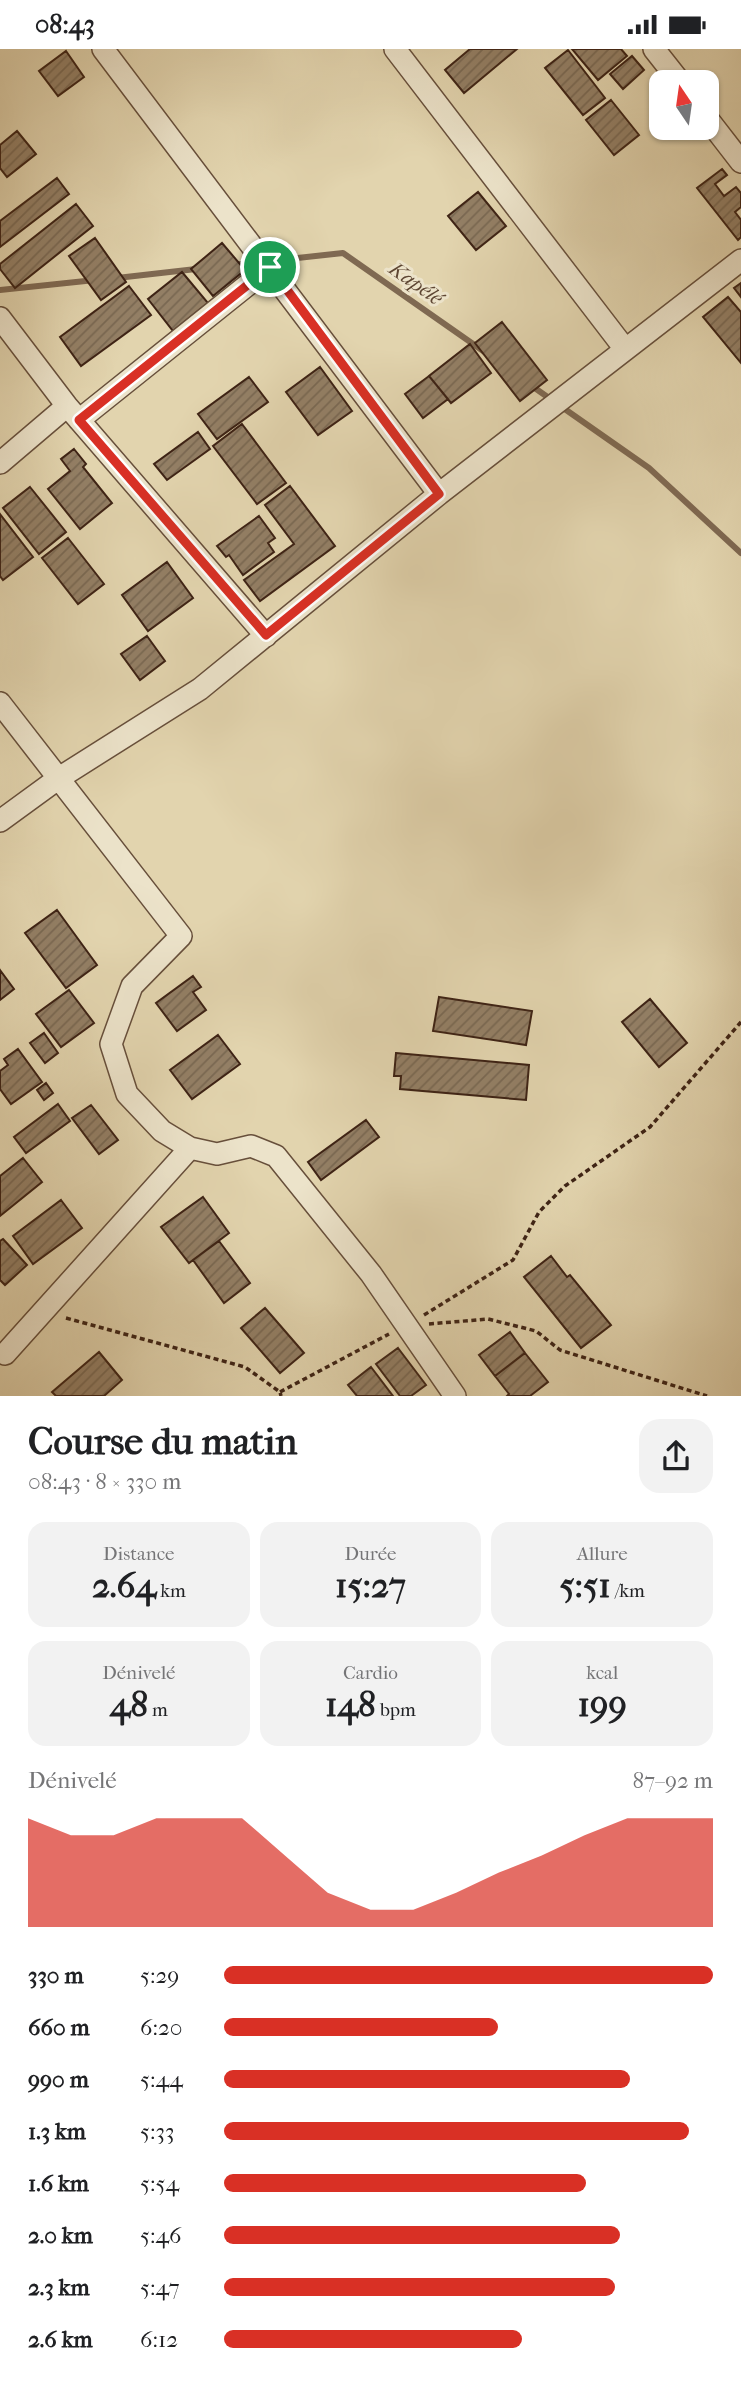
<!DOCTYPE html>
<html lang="fr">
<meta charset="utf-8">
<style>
body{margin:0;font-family:"IM FELL French Canon",serif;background:#f2f2f2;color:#202124;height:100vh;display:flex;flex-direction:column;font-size:26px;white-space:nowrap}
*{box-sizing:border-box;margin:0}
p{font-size:23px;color:#757577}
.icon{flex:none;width:38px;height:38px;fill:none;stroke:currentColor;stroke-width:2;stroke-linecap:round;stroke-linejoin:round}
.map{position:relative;height:1347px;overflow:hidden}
.panel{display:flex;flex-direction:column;background:#fff;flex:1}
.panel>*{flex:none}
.needle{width:46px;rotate:347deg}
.tools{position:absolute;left:649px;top:21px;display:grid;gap:14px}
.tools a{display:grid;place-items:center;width:70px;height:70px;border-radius:14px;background:#fff;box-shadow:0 2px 5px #0004;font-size:35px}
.pin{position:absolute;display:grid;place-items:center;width:60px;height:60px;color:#fff;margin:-30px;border:4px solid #fff;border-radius:50%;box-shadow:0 2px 7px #0007}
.round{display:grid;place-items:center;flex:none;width:74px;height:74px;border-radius:21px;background:#f2f2f2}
.summary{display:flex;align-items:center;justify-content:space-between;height:119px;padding:0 28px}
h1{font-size:38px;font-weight:700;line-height:52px}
.stats{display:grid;grid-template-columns:repeat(3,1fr);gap:10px;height:119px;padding:7px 28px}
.stats div{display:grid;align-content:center;border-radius:18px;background:#f2f2f2;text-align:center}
.stats b{font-size:35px;font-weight:700}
.stats small{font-size:19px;font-weight:400}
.stats p{font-size:19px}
.chart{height:196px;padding:14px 28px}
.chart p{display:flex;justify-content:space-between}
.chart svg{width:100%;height:126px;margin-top:7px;fill:#d93025;opacity:.7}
ul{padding:0 28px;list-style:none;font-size:23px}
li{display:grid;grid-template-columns:112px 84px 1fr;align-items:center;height:52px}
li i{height:18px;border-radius:9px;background:#d93025}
.status{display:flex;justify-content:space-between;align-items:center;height:49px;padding:0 35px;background:#fff;direction:ltr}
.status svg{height:19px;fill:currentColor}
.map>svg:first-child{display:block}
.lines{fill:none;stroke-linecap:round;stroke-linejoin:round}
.stream{stroke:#7f6952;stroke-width:6}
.building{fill:url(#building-hatch);stroke:#3e2315;stroke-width:2}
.minor-casing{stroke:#674f3b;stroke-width:24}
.path{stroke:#3e2315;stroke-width:3.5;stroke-dasharray:5 3.5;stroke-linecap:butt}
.minor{stroke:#ece3ca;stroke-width:21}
.route-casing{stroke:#fff;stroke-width:14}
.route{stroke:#d93025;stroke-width:9}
.labels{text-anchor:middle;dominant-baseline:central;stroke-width:6;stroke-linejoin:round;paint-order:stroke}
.water-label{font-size:21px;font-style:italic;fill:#5e4633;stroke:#ece3ca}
</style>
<div class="status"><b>08:43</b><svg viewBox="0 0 49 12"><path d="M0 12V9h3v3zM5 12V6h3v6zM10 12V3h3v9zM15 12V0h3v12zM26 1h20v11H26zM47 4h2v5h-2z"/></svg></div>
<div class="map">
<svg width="741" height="1347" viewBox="0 0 741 1347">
<defs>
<pattern id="building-hatch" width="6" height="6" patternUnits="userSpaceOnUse" patternTransform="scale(1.75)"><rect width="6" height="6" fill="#937f65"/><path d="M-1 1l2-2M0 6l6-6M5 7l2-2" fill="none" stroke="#796852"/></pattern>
</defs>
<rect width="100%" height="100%" fill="#e2d4ae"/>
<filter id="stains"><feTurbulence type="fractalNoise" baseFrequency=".00286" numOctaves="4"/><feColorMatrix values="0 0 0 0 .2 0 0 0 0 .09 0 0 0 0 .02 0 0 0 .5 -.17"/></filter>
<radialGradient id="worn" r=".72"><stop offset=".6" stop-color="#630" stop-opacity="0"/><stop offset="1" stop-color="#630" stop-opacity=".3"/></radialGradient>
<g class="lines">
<!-- stream -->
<path class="stream" d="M270 212 343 204 486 304
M232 216 259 213
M117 229 196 220
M0 241 95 231
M529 335 649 419 741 504"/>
</g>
<!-- building -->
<path class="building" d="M470 0H517L464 44 445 21Z
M572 0H621L627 7 598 31Z
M568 1 605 49 583 66 545 19Z
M66 2 84 28 58 47 39 22Z
M632 7 644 21 623 40 610 25Z
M611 51 639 86 614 106 586 71Z
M17 82 36 105 7 128 0 119V96Z
M722 120 727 126 715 135 724 147 736 138 741 144V158L735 163 741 171V188L738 191 697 139Z
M57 129 69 145 0 198V172Z
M478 143 506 177 476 201 448 167Z
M76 155 93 177 15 239 0 220V215Z
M95 189 126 233 101 251 69 207Z
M222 194 245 221 213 247 191 220Z
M182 223 208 254 173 282 148 250Z
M741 234V248L734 239Z
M129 237 151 266 81 317 60 288Z
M728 248 741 263V314L703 268Z
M502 273 547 331 520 352 475 294Z
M470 295 491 324 451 354 429 327Z
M320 318 352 362 318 386 286 343Z
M429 327 448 350 423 369 405 345Z
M249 328 268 353 217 390 198 365Z
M242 375 286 434 257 455 213 397Z
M198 383 210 400 167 431 154 415Z
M74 400 86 415 83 418 112 454 80 480 48 440 70 422 61 410Z
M290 437 335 497 260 552 244 531 294 495 265 456Z
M30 438 66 483 39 505 3 459Z
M0 465 33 508 3 531 0 527Z
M259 467 275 489 268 494 274 503 243 526 229 506 226 508 217 497Z
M68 489 104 535 78 555 42 509Z
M167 513 193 549 148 582 122 546Z
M147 587 165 612 140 631 121 605Z
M57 861 97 916 66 939 25 884Z
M0 921 14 940 0 951Z
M193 927 201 938 193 943 206 961 177 982 156 954Z
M69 941 94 974 61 998 36 965Z
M439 948 532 962 526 996 433 982Z
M650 950 687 994 659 1018 622 973Z
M44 984 58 1004 45 1014 30 994Z
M218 986 240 1015 192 1050 170 1021Z
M18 1000 42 1033 11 1055 0 1040V1022L8 1016 4 1010Z
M396 1004 529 1016 526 1051 400 1040 401 1027H394Z
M46 1034 53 1044 44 1051 37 1041Z
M58 1055 70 1072 26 1104 14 1088Z
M91 1056 118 1091 99 1105 72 1069Z
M366 1071 379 1088 321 1131 308 1113Z
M23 1109 42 1133 0 1167V1127Z
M203 1148 229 1184 189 1214 161 1178Z
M61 1151 82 1179 33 1215 13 1187Z
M3 1190 27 1216 5 1236 0 1231V1192Z
M219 1192 250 1234 224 1254 193 1211Z
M551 1207 567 1228 570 1226 611 1276 581 1299 524 1228Z
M265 1259 304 1304 280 1324 241 1279Z
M510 1283 525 1304 495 1327 479 1306Z
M398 1299 426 1336 411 1347H400L376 1315Z
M99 1303 122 1331 104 1347H56L52 1343Z
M525 1304 548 1333 530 1347H507L509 1345 495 1327Z
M371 1318 393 1347H357L348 1336Z"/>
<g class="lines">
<defs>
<path id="minor" d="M103 0 439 445
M395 0 625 300
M654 0 680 33
M707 69 741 113
M0 269 67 357 266 587
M79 371 270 218
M0 414 67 357
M0 654 181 887 132 937 111 995 127 1045 162 1082 190 1099 217 1105 251 1097 276 1107 371 1225 455 1347
M0 772 59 729 200 640 439 445 741 211
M5 1305 190 1099"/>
</defs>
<!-- minor casing -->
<use href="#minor" class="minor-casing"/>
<!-- path -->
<path class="path" d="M424 1266 513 1211 539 1163 565 1137 650 1078 741 973
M66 1269 245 1318 280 1343 281 1347
M429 1275 488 1270 536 1282 560 1301 707 1347
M280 1343 389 1285"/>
<!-- minor -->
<use href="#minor" class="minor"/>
</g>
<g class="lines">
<defs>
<path id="route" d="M270 218 439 445 266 586 79 371Z"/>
</defs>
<!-- route casing -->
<use href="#route" class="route-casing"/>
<!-- route -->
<use href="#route" class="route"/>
</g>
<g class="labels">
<!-- water labels -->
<g class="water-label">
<text transform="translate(416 234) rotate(35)">Kapélé</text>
</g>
</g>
<rect width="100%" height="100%" filter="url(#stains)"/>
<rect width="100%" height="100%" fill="url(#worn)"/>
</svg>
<div class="tools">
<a><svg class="needle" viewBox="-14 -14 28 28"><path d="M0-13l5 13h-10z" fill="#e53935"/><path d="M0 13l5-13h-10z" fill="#757577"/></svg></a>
</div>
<div class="pin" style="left:270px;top:218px;background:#1e9e55"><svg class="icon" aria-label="arrive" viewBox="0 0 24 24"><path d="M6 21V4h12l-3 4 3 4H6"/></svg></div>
</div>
<section class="panel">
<div class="summary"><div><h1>Course du matin</h1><p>08:43 · 8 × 330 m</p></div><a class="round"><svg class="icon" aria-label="share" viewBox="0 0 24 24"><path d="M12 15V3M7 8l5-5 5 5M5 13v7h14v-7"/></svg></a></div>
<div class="stats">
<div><p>Distance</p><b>2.64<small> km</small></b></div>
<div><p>Durée</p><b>15:27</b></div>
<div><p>Allure</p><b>5:51<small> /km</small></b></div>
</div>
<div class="stats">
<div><p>Dénivelé</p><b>48<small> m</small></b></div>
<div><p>Cardio</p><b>148<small> bpm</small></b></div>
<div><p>kcal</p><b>199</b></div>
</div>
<div class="chart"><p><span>Dénivelé</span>87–92 m</p>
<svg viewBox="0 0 160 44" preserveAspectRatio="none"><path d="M0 44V6L10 12L20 12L30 6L40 6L50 6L60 19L70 32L80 38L90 38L100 32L110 25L120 19L130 12L140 6L150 6L160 6V44z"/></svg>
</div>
<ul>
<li><b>330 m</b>5:29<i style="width:100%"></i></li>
<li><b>660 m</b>6:20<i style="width:56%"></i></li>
<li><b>990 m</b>5:44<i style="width:83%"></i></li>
<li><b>1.3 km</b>5:33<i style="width:95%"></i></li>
<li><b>1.6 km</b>5:54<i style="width:74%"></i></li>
<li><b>2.0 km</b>5:46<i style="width:81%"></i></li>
<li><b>2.3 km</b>5:47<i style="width:80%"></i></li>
<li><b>2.6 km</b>6:12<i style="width:61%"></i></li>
</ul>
</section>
